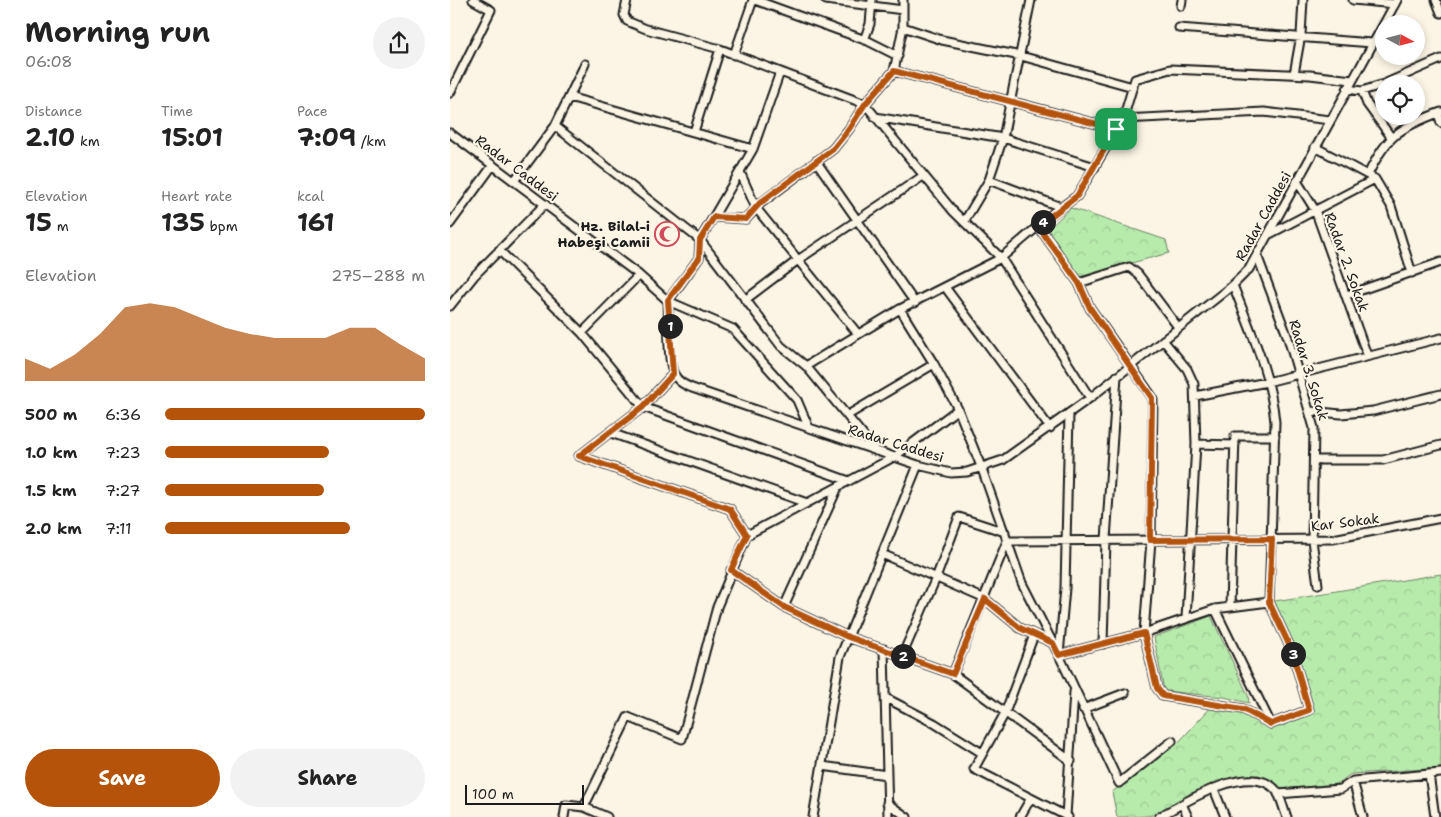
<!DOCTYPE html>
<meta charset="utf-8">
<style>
body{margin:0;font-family:"Shantell Sans",sans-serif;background:#f2f2f2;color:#222;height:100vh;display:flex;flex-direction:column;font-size:19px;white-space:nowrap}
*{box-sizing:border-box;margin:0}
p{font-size:16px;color:#767676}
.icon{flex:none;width:28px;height:28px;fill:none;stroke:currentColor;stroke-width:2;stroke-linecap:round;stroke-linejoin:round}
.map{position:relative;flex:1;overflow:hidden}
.drawer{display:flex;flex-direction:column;background:#fff;width:450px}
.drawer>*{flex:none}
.needle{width:32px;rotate:97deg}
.controls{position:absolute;left:925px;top:15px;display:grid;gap:10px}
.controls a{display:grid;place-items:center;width:50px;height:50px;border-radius:50%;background:#fff;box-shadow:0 2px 8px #0003;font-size:25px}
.scale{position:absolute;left:15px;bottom:12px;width:119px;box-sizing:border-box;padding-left:5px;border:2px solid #1c1c1c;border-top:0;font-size:14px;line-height:18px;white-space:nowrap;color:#1c1c1c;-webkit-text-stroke:4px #fcf5e5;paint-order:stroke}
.pin{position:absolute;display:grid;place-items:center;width:42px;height:42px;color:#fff;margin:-21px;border-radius:10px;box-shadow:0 2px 8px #0006}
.km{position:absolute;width:25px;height:25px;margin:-12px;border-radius:50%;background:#222;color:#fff;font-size:14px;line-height:25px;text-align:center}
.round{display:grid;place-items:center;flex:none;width:52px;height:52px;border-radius:26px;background:#f2f2f2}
.headline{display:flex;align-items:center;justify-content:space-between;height:85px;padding:0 25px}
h1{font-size:28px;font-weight:700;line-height:38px}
.stats{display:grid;grid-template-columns:repeat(3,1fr);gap:8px;height:85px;padding:5px 25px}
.stats div{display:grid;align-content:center}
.stats b{font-size:25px;font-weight:700}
.stats small{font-size:14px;font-weight:400}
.stats p{font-size:14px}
.chart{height:140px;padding:10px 25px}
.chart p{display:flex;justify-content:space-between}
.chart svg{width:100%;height:90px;margin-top:5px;fill:#b45309;opacity:.7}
.action{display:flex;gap:10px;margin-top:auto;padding:10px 25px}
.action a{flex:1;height:58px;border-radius:30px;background:#b45309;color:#fff;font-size:20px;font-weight:700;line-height:58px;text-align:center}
.action a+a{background:#f2f2f2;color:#222}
ul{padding:0 25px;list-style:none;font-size:16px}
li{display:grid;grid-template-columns:80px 60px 1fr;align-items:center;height:38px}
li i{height:12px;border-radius:6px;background:#b45309}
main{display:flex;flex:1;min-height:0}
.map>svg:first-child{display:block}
.park{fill:url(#park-crowns);stroke:#6a8464}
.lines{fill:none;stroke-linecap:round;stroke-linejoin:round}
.minor-casing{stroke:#1c1c1c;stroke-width:11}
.minor{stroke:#fcf5e5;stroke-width:7}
.route-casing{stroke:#fff;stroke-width:10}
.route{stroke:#b45309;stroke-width:6}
.labels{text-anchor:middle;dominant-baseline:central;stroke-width:4.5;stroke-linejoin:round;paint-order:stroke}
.street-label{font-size:14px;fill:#1c1c1c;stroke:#fcf5e5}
.poi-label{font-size:14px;font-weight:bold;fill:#1c1c1c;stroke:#fcf5e5;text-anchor:end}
</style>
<main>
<section class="drawer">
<div class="headline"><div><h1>Morning run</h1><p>06:08</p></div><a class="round"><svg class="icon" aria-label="share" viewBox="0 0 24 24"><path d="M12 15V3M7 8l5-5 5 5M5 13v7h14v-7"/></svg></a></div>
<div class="stats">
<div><p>Distance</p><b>2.10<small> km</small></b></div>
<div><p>Time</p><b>15:01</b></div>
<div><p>Pace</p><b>7:09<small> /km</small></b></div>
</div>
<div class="stats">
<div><p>Elevation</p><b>15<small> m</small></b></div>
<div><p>Heart rate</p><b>135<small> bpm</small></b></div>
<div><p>kcal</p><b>161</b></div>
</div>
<div class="chart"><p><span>Elevation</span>275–288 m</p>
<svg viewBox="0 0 160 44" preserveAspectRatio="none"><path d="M0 44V33L10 38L20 31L30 21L40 8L50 6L60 8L70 13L80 18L90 21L100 23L110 23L120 23L130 18L140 18L150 26L160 33V44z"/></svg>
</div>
<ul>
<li><b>500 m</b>6:36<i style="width:100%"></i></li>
<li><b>1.0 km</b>7:23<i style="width:63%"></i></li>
<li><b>1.5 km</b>7:27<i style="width:61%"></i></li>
<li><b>2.0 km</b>7:11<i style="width:71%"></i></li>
</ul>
<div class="action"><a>Save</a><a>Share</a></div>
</section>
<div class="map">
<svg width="991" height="817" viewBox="0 0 991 817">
<defs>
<pattern id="park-crowns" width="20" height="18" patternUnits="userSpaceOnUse" patternTransform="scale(1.25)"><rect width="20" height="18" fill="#b7ebac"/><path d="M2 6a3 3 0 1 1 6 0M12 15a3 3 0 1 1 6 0" fill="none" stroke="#9dc993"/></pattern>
</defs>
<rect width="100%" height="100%" fill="#fcf5e5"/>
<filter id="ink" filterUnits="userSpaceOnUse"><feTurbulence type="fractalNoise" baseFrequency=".02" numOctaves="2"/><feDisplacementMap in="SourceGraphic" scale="10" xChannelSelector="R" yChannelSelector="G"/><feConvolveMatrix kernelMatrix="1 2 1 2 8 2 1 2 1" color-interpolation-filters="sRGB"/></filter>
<g filter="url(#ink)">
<!-- park -->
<path class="park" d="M621 208 716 240 719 253 629 277 598 229Z
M991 574V768L901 774 887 784 826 790 812 780H790L764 789 740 793C719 817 698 817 667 817L662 792 726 745 764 704 793 709 821 724 859 710 842 651 819 602Z
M761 616 798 695 799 703 774 697 714 691 704 637Z"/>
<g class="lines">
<defs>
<path id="minor" d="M177 0 174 15 177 21 196 29 270 49 415 104 503 211 551 258 640 398
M305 0 418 41 448 56
M376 0 453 10
M903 0 945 4
M986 0 991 13
M731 6 732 0
M453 27 492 40 571 56 683 87
M729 28 922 43
M414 40 420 24 422 0
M284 55 303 0
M444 71 666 129
M330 72 303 149 250 240 249 258 218 301 283 329 347 400 359 428
M844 74 851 35 853 0
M934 84 991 59
M897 89 912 91 934 84
M912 91 917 104 941 137
M0 93 41 10 23 0
M119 97 303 149
M988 113 991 123
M425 117 553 138 645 167
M673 119 814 112 880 120
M105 126 250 240 331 346 356 366 426 451
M244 132 270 49
M0 133 189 275 218 301C219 317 217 362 224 374 228 382 235 385 242 388L468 465 501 473 517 472 553 460 640 398 783 285 799 269 947 0
M865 147 925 179 941 206 962 273
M366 161 465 303
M290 172 306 208 408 334
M918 175C936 136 950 127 991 112
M539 180 611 207
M64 181 105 126 135 64
M847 181 865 210 917 355
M264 217 296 219 311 203 383 149 399 129 415 104 444 71 453 27V0
M514 222 539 180 553 138 581 0
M0 224 43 165
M588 226 629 283 640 308 703 398 701 540 694 633 707 688 713 696 793 709 821 724 765 609
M820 234 925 179
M49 250 132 333 193 407 399 481
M807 255 838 338 864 428 862 540 868 585
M629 283 679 267 688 274 728 327
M783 285C800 329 821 375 825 422L819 602 842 651 859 710 821 724
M495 287 600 428
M897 295 991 262
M295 300 348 260 473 176
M0 306 24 276 95 204
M450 309 484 364 508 409 532 469 572 583 609 655 669 783 722 741
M132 333 189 275
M713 340 737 369 744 384 746 444 736 618
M356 366 450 309 551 258 601 215 627 196 673 119 685 79 720 69 860 75 902 80
M223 374 193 407 129 456 280 509 297 535
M745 396 817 382 991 338
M860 411 891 414 923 411 991 394
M619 414 615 588 609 655 694 633 765 609 819 602
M398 415 484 364
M161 433 357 503
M746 444 785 445
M864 460H933L991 445
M432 554 535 599 570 628 603 643
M281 570 334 607 398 637 503 674 621 761
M334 607 388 487
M780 607 785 436H825
M584 635 555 713 524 769 618 817
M653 644 656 540 667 376
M434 649 438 817
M452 656 486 578 509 517 555 532
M503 674 557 541 883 539 991 518
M436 698 484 723 532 753
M633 709 675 693
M372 766 437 775
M979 774 985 817
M903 781 913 817
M764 789 775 817
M828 794 891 789 903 781 991 773
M437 803 457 817
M732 804 738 817
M134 807 157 817
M616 816 624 692
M114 817 116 805 134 807 178 717 232 739 267 607 297 535 444 457 508 409
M363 817 390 657 468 465
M570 817 581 798
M709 817C735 802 798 762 825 789 831 795 833 809 837 817"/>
</defs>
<!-- minor casing -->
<use href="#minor" class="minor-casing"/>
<!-- minor -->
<use href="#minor" class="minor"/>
</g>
</g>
<g class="lines" filter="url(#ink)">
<defs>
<path id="route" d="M444 71 666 129 627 196 588 226 629 283 640 308 702 398 700 540 822 539 819 602 842 651 859 710 821 724 793 709 713 696 707 688 694 633 609 655 603 643 570 628 535 599 503 674 398 637 334 607 281 570 297 535 280 509 129 456 193 407 223 374 218 300 249 258 250 240 264 217 296 219 310 203 383 149 399 129 415 104Z"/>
</defs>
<!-- route casing -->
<use href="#route" class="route-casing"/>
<!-- route -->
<use href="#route" class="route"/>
</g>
<!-- icons -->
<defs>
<symbol id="mosque-ring" viewBox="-11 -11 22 22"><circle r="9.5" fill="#fcf5e5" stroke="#d1495b" stroke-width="1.5"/><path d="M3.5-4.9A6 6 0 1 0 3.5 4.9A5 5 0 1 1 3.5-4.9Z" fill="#d1495b"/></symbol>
</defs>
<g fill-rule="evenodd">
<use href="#mosque-ring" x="203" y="220" width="28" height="28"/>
</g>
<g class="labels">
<!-- street labels -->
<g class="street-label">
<text transform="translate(67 168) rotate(37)">Radar Caddesi</text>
<text transform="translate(813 216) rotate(-61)">Radar Caddesi</text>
<text transform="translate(897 262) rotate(70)">Radar 2. Sokak</text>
<text transform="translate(859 370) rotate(73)">Radar 3. Sokak</text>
<text transform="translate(446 443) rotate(17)">Radar Caddesi</text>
<text transform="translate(895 522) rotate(-7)">Kar Sokak</text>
</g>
<!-- poi labels -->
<g class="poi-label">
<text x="200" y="226">Hz. Bilal-i<tspan x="200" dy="16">Habeşi Camii</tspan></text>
</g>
</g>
</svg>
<div class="controls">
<a><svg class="needle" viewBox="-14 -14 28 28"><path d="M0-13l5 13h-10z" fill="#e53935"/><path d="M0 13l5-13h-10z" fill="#767676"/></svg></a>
<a><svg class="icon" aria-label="locate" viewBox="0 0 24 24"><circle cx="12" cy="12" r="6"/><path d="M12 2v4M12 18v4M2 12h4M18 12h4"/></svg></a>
</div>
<div class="scale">100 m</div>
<div class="pin" style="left:666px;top:129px;background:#1e9e55"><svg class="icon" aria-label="arrive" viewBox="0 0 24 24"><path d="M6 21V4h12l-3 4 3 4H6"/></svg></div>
<b class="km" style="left:220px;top:326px">1</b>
<b class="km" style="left:453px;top:656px">2</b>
<b class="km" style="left:843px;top:654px">3</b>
<b class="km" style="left:593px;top:222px">4</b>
</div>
</main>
